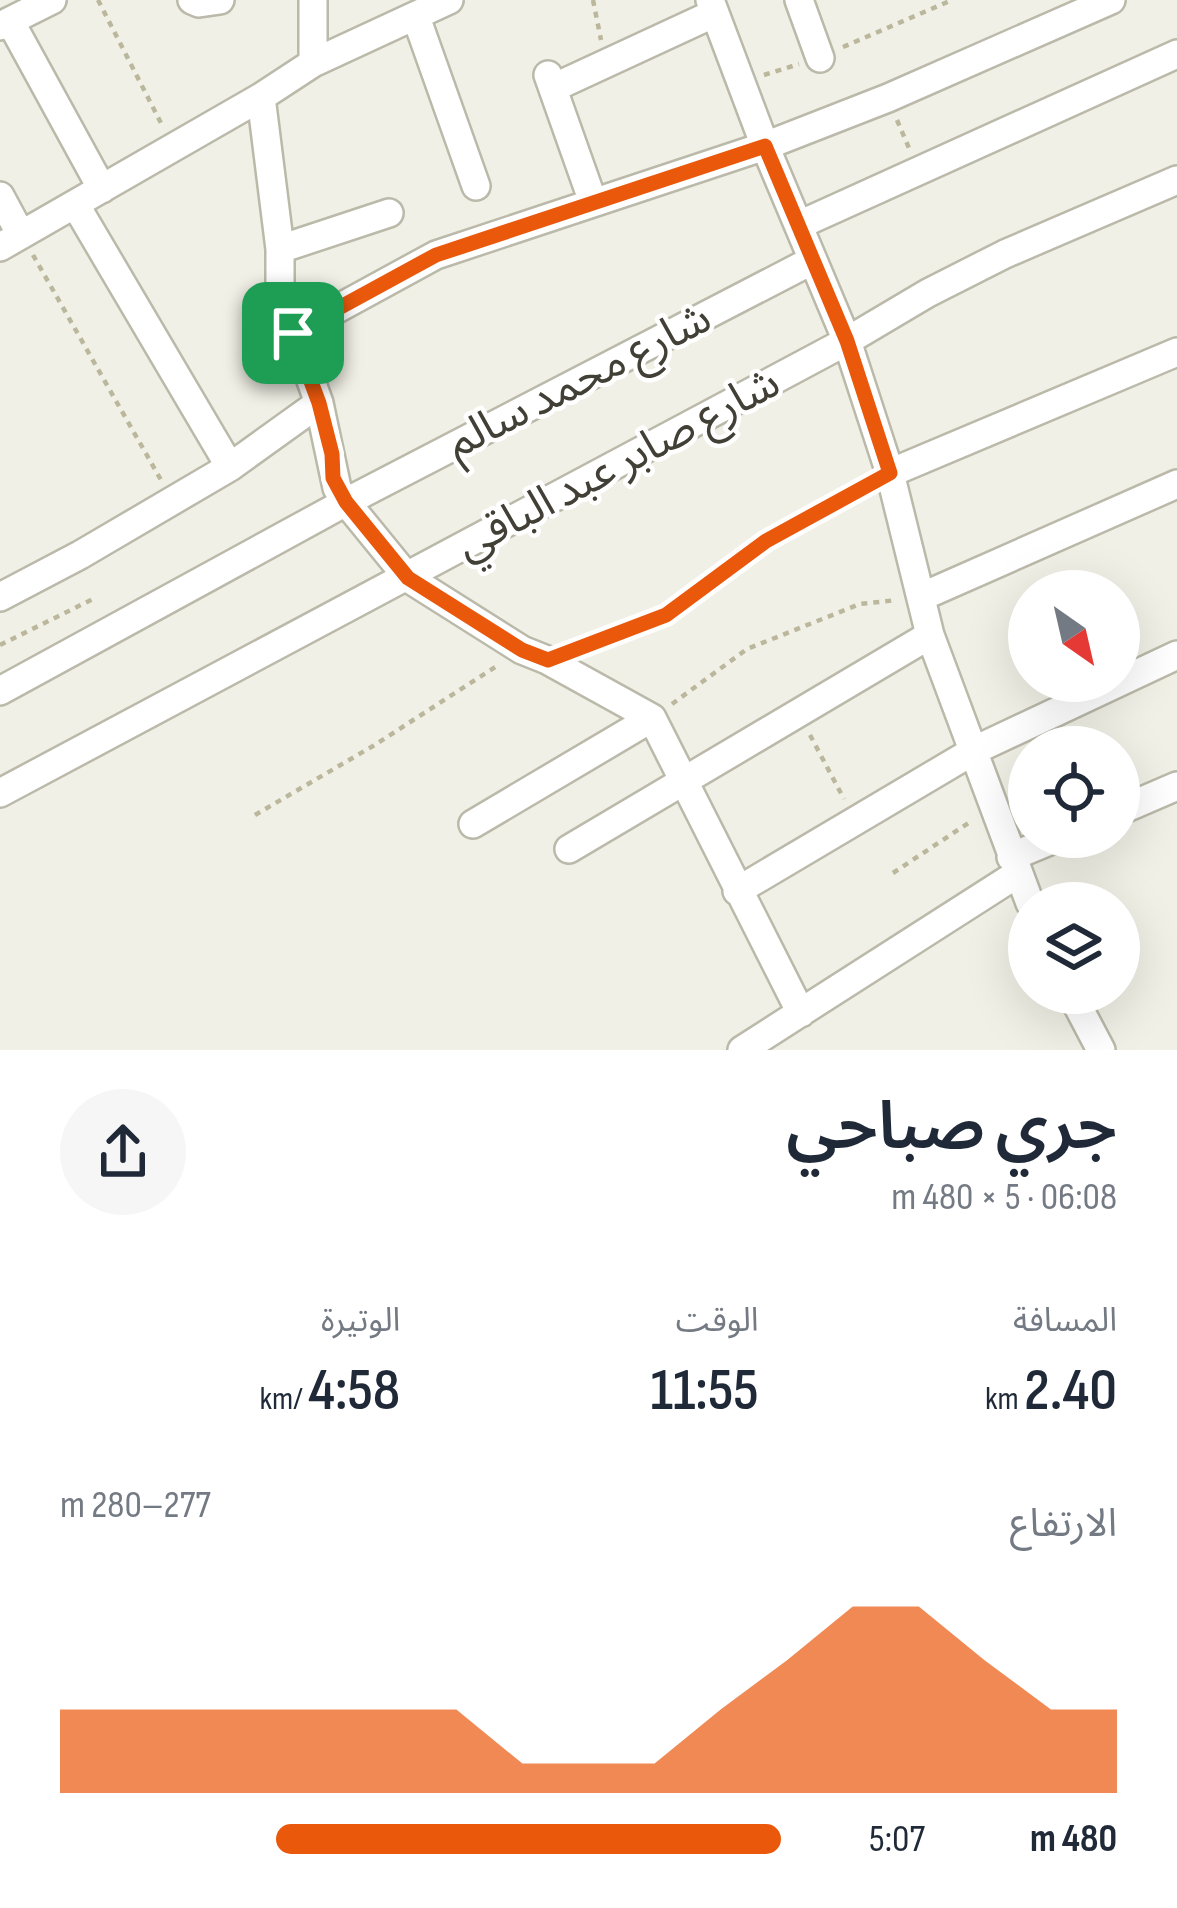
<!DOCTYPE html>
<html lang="ar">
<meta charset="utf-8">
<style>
body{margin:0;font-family:"Sofia Sans Condensed","Noto Sans Arabic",sans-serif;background:#f6f6f7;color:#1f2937;direction:rtl;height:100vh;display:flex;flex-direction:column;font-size:45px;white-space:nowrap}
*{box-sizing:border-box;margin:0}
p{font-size:39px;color:#747a83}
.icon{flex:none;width:66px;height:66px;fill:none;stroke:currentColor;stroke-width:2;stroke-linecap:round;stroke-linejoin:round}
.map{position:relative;height:1050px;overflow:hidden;direction:ltr}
.drawer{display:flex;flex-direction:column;background:#fff;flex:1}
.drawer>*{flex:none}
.needle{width:78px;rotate:146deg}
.tools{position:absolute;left:1008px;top:570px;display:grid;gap:24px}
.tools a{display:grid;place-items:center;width:132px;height:132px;border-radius:50%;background:#fff;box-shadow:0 12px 48px #0002;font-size:60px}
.pin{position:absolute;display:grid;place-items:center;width:102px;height:102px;color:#fff;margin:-51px;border-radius:24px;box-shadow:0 6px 18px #0006}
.round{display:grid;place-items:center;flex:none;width:126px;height:126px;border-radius:63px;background:#f6f6f7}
.head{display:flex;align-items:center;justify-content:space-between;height:204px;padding:0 60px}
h1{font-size:66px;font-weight:600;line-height:90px}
.stats{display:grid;grid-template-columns:repeat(3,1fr);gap:18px;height:204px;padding:12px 60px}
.stats div{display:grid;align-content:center}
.stats b{font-size:60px;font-weight:600}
.stats small{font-size:33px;font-weight:400}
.stats p{font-size:33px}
.chart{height:336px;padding:24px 60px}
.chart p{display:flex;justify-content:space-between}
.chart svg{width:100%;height:216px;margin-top:12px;fill:#ea580c;opacity:.7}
ul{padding:0 60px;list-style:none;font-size:39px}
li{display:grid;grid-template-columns:192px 144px 1fr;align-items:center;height:90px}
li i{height:30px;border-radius:15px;background:#ea580c}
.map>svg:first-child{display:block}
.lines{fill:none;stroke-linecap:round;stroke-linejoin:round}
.minor-casing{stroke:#bbb9a9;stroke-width:32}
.path{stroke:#bbb79c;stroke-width:4.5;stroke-dasharray:6 6;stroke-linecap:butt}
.minor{stroke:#fff;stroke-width:27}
.route-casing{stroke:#fff;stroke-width:24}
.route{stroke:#ea580c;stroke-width:15}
.labels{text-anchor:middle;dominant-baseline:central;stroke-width:9;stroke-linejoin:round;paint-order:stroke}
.street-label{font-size:45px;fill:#424036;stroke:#fff}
</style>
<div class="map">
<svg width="1177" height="1050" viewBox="0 0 1177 1050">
<rect width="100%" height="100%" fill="#f1f0e6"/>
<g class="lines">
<defs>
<path id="minor" d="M192 0 199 3 220 0
M313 0V63
M710 0 765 146 847 341 890 473 930 635 1030 903
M799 0 820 58
M416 17 476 186
M10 21 102 189
M0 26 52 0
M548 75 593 202
M553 88 715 13
M261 97 280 249V294L319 403 337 488 346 502 408 578 522 650 547 660 652 718 801 1013
M0 196 21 235
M75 204 230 467
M799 225 1177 54
M0 247 261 97 313 63 449 0
M280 249 389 213
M293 333 436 255 765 146 888 98 1111 0
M890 473 1177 352
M0 597 80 555 230 467 319 403
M921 597 1177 484
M0 691 346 502 813 260
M0 793 847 341 928 293 1005 254 1177 180
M1119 811 1177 786
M473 824 652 718
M569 849 930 635
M1011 857 1059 837
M737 891 975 750 1177 655
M1071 993 1101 1050
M742 1050 1017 874"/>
</defs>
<!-- minor casing -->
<use href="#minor" class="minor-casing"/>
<!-- path -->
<path class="path" d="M98 0 163 127
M593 0 601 40
M843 47 952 0
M764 75 799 64
M897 120 909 148
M33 255 161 480
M0 645 93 599
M575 649 666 615 766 541 867 486
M672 704 747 649 860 604 897 600
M810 735 844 799
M255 815 373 746 500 664
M893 873 973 820"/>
<!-- minor -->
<use href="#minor" class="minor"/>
</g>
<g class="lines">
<defs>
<path id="route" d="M765 146 847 341 890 473 766 541 666 615 548 660 522 650 408 578 346 502 333 478 332 454 319 403 293 333 436 255Z"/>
</defs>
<!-- route casing -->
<use href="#route" class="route-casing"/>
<!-- route -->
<use href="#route" class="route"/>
</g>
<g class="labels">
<!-- street labels -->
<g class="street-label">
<text transform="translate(579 381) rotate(-27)">شارع محمد سالم</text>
<text transform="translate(618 464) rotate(-28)">شارع صابر عبد الباقي</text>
</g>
</g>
</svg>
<div class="tools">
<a><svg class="needle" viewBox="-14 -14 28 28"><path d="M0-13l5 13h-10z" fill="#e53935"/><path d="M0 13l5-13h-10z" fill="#747a83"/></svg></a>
<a><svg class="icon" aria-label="locate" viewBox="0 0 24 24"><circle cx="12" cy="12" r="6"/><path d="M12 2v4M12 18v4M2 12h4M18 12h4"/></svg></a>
<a><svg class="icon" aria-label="layers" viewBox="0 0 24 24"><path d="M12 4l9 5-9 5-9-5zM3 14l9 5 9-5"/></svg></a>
</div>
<div class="pin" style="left:293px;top:333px;background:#1e9e55"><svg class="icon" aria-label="arrive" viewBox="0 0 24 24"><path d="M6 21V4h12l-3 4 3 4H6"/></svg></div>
</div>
<section class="drawer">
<div class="head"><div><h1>جري صباحي</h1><p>06:08 · 5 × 480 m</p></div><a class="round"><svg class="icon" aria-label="share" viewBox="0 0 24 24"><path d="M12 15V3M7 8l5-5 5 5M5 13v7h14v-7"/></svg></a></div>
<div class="stats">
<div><p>المسافة</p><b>2.40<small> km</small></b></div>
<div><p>الوقت</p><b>11:55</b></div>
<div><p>الوتيرة</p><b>4:58<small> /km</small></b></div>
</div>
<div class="chart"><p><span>الارتفاع</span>277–280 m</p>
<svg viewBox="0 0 160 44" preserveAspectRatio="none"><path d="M0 44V27L10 27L20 27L30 27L40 27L50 27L60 27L70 38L80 38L90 38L100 27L110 17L120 6L130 6L140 17L150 27L160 27V44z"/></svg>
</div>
<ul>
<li><b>480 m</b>5:07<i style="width:70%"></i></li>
</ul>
</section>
